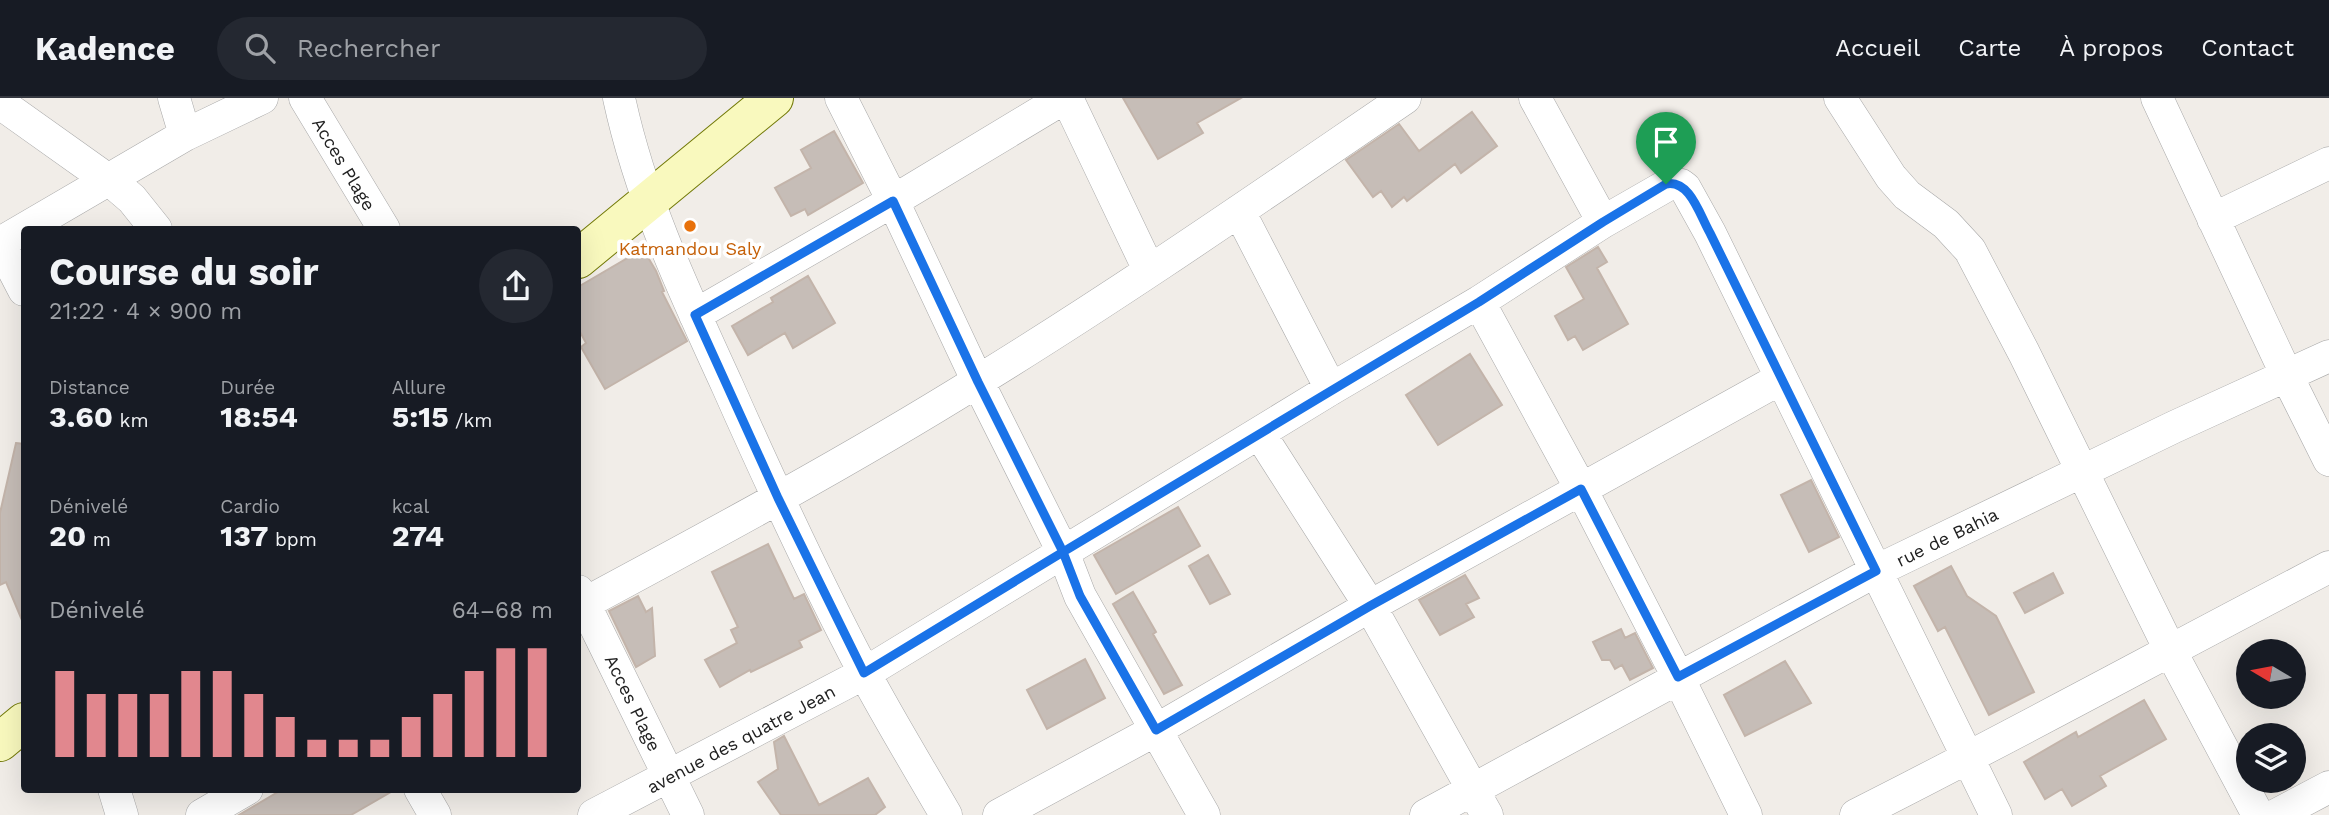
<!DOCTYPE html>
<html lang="fr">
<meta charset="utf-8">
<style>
body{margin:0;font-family:"Work Sans",sans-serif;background:#242831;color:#f1f3f6;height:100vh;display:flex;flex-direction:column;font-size:26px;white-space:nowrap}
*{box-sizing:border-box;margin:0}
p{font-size:23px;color:#9ea1a6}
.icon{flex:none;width:38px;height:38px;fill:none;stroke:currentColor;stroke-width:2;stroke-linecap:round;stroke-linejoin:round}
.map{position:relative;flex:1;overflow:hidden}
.panel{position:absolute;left:21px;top:128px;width:560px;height:567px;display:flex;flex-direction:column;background:#171b24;border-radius:7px;box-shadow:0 7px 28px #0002}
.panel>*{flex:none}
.needle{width:46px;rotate:280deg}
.tools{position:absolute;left:2236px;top:541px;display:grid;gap:14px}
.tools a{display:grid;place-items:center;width:70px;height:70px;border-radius:50%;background:#171b24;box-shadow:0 7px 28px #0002;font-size:35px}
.pin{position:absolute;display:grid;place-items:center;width:60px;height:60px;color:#fff;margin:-72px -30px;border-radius:50% 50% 50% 0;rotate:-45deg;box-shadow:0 0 7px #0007}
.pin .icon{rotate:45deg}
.round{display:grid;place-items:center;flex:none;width:74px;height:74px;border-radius:37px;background:#242831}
.summary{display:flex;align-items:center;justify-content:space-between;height:119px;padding:0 28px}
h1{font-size:38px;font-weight:700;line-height:52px}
.stats{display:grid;grid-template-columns:repeat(3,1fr);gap:10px;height:119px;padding:7px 28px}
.stats div{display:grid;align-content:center}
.stats b{font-size:30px;font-weight:700}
.stats small{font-size:19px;font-weight:400}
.stats p{font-size:19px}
.chart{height:196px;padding:14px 28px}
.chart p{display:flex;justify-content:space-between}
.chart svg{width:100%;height:126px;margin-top:7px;stroke:#e1878e;stroke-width:6}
header{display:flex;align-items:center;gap:42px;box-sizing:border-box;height:98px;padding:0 35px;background:#171b24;border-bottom:2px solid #363941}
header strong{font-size:33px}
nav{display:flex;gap:38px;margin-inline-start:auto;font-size:24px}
.search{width:490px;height:63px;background:#242831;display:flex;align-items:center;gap:18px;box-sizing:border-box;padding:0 24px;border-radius:38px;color:#9ea1a6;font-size:26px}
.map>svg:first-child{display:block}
.building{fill:#c6bdb7;stroke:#c3b4aa;stroke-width:2}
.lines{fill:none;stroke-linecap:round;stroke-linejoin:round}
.street-casing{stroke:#a8a8a8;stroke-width:33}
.secondary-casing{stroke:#727907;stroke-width:40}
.street{stroke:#fff;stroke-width:32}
.secondary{stroke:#f9f9be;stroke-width:38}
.route-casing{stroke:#fff;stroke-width:14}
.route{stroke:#1a73e8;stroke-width:9}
.food-dot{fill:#e8710a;stroke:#fff;stroke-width:2.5}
.labels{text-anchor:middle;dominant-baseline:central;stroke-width:7;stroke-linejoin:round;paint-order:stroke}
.street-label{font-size:18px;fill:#212121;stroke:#fff}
.food-label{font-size:18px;fill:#c56008;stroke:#fff}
</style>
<header>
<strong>Kadence</strong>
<div class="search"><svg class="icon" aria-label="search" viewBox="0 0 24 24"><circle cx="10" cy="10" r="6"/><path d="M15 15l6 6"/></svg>Rechercher</div>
<nav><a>Accueil</a><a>Carte</a><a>À propos</a><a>Contact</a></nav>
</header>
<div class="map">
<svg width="2329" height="717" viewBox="0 0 2329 717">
<rect width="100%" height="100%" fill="#f1ede8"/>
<!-- building -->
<path class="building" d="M1123 0H1241L1197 25 1203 35 1158 61Z
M1472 14 1497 48 1461 75 1455 66 1407 103 1404 99 1392 109 1381 93 1373 99 1346 62 1399 26 1419 53Z
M834 33 863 85 808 117 805 111 791 118 775 90 811 70 801 52Z
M1598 149 1607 164 1597 170 1628 226 1583 252 1575 238 1568 242 1555 218 1584 201 1566 169Z
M643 151 656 173 664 193 662 194 687 243 605 291 581 249 586 245 578 230V189Z
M808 178 835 225 793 250 785 235 748 257 732 228 773 204 771 200Z
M1470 256 1502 307 1438 347 1406 297Z
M16 345 24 346V527L6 484 0 487V415Z
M1811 382 1839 439 1809 454 1781 397Z
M1178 409 1200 448 1116 496 1094 457Z
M768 446 794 501 804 496 821 532 799 543 802 549 751 574 750 572 720 589 705 562 737 545 731 532 738 529 712 474Z
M1208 457 1230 496 1210 506 1189 468Z
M1951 468 1967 498 1996 518 2034 594 1989 617 1945 529 1938 533 1914 488Z
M2053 475 2063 495 2025 515 2014 495Z
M1465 477 1479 500 1466 506 1474 519 1440 537 1419 502Z
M1133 494 1156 534 1153 536 1182 587 1164 596 1113 506Z
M638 498 646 514 652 510 655 558 636 569 609 513Z
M1621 531 1625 540 1635 535 1653 570 1630 582 1622 567 1615 571 1610 562H1602L1593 544Z
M1085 561 1105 600 1047 631 1027 592Z
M1785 563 1811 605 1745 638 1724 597Z
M2144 602 2166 641 2100 678 2106 688 2072 708 2062 691 2045 701 2024 664 2076 634 2078 639Z
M784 638 819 707 868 680 885 709 875 717H781L758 684 778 671 774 644Z
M283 691H396L351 717H239Z"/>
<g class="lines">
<defs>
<path id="street" d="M174 0 185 37
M305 0 384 131
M619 0C641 102 684 193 727 287 770 384 815 481 864 574 890 623 919 670 946 717
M841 0 893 103 978 284 1063 454 1080 498 1204 717
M1067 0 1149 172
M1535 0 1603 124
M1840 0 1891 79 1907 97 1946 126 1970 152 2024 255 2170 552 2258 717
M2157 0 2287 278 2329 362
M0 5 118 89 132 101 156 131
M1239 113 1331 291
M2213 121 2329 65
M0 145 185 37 262 0
M0 146 24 192
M1479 204 1581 391 1678 579 1746 717
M695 217 893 103 1064 0
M1260 336 1370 508 1487 717
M578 493 688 717
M578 509C712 437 848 364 978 283 1123 194 1264 96 1405 0
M114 691 122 717
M420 691 435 717
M202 717 247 691
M594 717 865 575 1331 291 1479 204 1603 124 1671 85 1681 87 1685 90 1710 135 1996 717
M999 717 1156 632 1370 508 1780 281
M1426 717 1876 473 2174 329 2329 258
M1856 717C2015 637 2171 551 2329 469
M2276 717 2329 689"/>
<path id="secondary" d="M578 161 774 0
M0 644 24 624"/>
</defs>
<!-- street casing -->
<use href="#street" class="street-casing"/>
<!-- secondary casing -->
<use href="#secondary" class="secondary-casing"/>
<!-- street -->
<use href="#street" class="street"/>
<!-- secondary -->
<use href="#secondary" class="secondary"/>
</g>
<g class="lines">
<defs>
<path id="route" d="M1666 86 1603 124 1479 204 1063 454 978 284 893 103 695 217 778 400 864 575 1063 454 1080 498 1156 632 1370 508 1581 391 1678 579 1876 473 1710 135C1700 118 1690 81 1666 86"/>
</defs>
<!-- route casing -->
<use href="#route" class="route-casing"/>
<!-- route -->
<use href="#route" class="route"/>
</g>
<!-- markers -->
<circle class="food-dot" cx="690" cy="128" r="7"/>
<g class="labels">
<!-- street labels -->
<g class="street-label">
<text transform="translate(344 66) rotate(59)">Acces Plage</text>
<text transform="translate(1947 439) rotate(-26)">rue de Bahia</text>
<text transform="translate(633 605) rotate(64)">Acces Plage</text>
<text transform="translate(741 641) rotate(-28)">avenue des quatre Jean</text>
</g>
<!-- food labels -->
<g class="food-label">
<text x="690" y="150">Katmandou Saly</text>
</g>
</g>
</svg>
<div class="tools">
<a><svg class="needle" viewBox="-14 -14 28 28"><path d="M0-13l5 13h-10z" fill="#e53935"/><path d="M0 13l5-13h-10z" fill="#9ea1a6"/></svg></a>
<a><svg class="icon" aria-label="layers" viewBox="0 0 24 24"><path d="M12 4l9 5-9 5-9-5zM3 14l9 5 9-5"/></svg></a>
</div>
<div class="pin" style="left:1666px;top:86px;background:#1e9e55"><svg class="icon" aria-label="arrive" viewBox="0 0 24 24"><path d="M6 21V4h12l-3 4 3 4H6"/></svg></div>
<section class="panel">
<div class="summary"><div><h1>Course du soir</h1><p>21:22 · 4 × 900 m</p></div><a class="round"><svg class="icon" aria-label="share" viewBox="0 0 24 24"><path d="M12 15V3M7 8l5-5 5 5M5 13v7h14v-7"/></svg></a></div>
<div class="stats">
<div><p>Distance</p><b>3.60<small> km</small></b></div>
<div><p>Durée</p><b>18:54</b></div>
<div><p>Allure</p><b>5:15<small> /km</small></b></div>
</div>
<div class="stats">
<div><p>Dénivelé</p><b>20<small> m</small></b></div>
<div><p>Cardio</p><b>137<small> bpm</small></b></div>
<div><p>kcal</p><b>274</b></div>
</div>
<div class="chart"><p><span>Dénivelé</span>64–68 m</p>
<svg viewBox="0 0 160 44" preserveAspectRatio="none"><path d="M5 44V14M15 44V22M25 44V22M35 44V22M45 44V14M55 44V14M65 44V22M75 44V30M85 44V38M95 44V38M105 44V38M115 44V30M125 44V22M135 44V14M145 44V6M155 44V6"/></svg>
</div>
</section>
</div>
